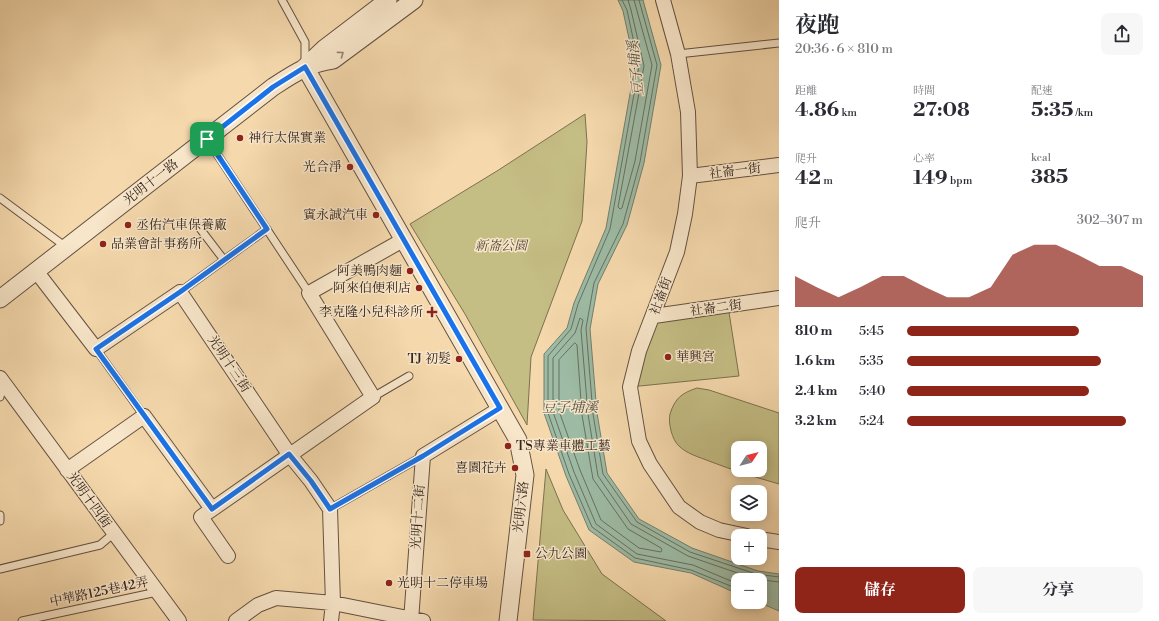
<!DOCTYPE html>
<html lang="zh-TW">
<meta charset="utf-8">
<style>
body{margin:0;font-family:"Libre Bodoni","Noto Serif TC",serif;background:#f7f7f7;color:#2b2b33;height:100vh;display:flex;flex-direction:column;font-size:15px;white-space:nowrap}
*{box-sizing:border-box;margin:0}
p{font-size:13px;color:#7c7c81}
.icon{flex:none;width:22px;height:22px;fill:none;stroke:currentColor;stroke-width:2;stroke-linecap:round;stroke-linejoin:round}
.map{position:relative;flex:1;overflow:hidden}
.panel{display:flex;flex-direction:column;background:#fff;width:380px}
.panel>*{flex:none}
.needle{width:26px;rotate:54deg}
.tools{position:absolute;left:731px;top:441px;display:grid;gap:8px}
.tools a{display:grid;place-items:center;width:36px;height:36px;border-radius:8px;background:#fff;box-shadow:0 2px 10px #0003;font-size:20px}
.pin{position:absolute;display:grid;place-items:center;width:34px;height:34px;color:#fff;margin:-17px;border-radius:8px;box-shadow:0 2px 6px #0006}
.round{display:grid;place-items:center;flex:none;width:42px;height:42px;border-radius:8px;background:#f7f7f7}
.head{display:flex;align-items:center;justify-content:space-between;height:68px;padding:0 16px}
h1{font-size:22px;font-weight:700;line-height:30px}
.metrics{display:grid;grid-template-columns:repeat(3,1fr);gap:6px;height:68px;padding:4px 16px}
.metrics div{display:grid;align-content:center}
.metrics b{font-size:20px;font-weight:700}
.metrics small{font-size:11px;font-weight:400}
.metrics p{font-size:11px}
.chart{height:112px;padding:8px 16px}
.chart p{display:flex;justify-content:space-between}
.chart svg{width:100%;height:72px;margin-top:4px;fill:#8f2418;opacity:.7}
.cta{display:flex;gap:8px;margin-top:auto;padding:8px 16px}
.cta a{flex:1;height:46px;border-radius:8px;background:#8f2418;color:#fff;font-size:16px;font-weight:700;line-height:46px;text-align:center}
.cta a+a{background:#f7f7f7;color:#2b2b33}
ul{padding:0 16px;list-style:none;font-size:13px}
li{display:grid;grid-template-columns:64px 48px 1fr;align-items:center;height:30px}
li i{height:10px;border-radius:5px;background:#8f2418}
main{display:flex;flex:1;min-height:0}
.map>svg:first-child{display:block}
.green{fill:#c4bd84;stroke:#7c7050;fill-rule:evenodd}
.water{fill:#9dbba5;stroke:#737f6e}
.lines{fill:none;stroke-linecap:round;stroke-linejoin:round}
.shore{stroke:#687060;stroke-width:1}
.service-casing{stroke:#645140;stroke-width:9}
.minor-casing{stroke:#645140;stroke-width:16}
.tertiary-casing{stroke:#645140;stroke-width:19}
.service{stroke:#f8e6ca;stroke-width:7}
.minor{stroke:#f8e6ca;stroke-width:14}
.tertiary{stroke:#f8e6ca;stroke-width:17}
.oneway{stroke:#968573}
.route-casing{stroke:#fff;stroke-width:8}
.route{stroke:#1a73e8;stroke-width:5}
.poi-dot{fill:#8f2418;stroke:#f8e6ca;stroke-width:1.5}
.labels{text-anchor:middle;dominant-baseline:central;stroke-width:3;stroke-linejoin:round;paint-order:stroke}
.poi-label{font-size:13px;fill:#34241c;stroke:#f8e6ca;text-anchor:start}
.street-label{font-size:13px;fill:#34241c;stroke:#f8e6ca}
.park-label{font-size:13px;font-style:italic;fill:#584a36;stroke:#f8e6ca}
.water-label{font-size:14px;font-style:italic;fill:#545145;stroke:#f8e6ca}
</style>
<main>
<div class="map">
<svg width="779" height="621" viewBox="0 0 779 621">
<rect width="100%" height="100%" fill="#f5d9ad"/>
<filter id="stains"><feTurbulence type="fractalNoise" baseFrequency=".005" numOctaves="4"/><feColorMatrix values="0 0 0 0 .2 0 0 0 0 .09 0 0 0 0 .02 0 0 0 .5 -.17"/></filter>
<radialGradient id="worn" r=".72"><stop offset=".6" stop-color="#630" stop-opacity="0"/><stop offset="1" stop-color="#630" stop-opacity=".3"/></radialGradient>
<!-- green -->
<path class="green" d="M585 114 587 142 582 221 531 357 527 425 465 314 410 224 497 171Z
M728 306 739 376 630 387 654 316Z
M697 388 709 390 779 413V484C755 477 732 470 709 461 699 457 687 454 679 446 672 440 668 423 670 414 675 398 682 393 697 388ZM738 448H760V470H738Z
M546 469 563 510 602 574 666 621 533 620Z"/>
<!-- water -->
<path class="water" d="M618 0H643L661 65 644 163 627 225 598 284 590 329 597 413 607 473 639 519 692 548 758 571 779 574V611L758 602H760V580H738V594L691 573 634 562 589 530 566 476 544 413V354L567 328 574 303 606 228 635 66 623 11Z"/>
<g class="lines">
<!-- shore -->
<path class="shore" d="M622 0 627 10 639 66 610 229 578 304 571 329 548 356V413L569 474 592 527 635 558 691 570 738 589
M628 0 631 10 644 66 618 207 620 209 622 208 635 161 652 65 634 0
M639 0 657 65 640 162 623 224 594 283 586 328 593 414 603 474 637 522 690 552 756 574 779 577
M575 343 577 345 582 415 593 479 628 529 661 548 662 550 661 552 639 548 601 520 580 470 559 411V360Z
M738 584 693 565 637 554 596 524 574 472 553 412V358L575 333 580 318 583 320 581 330 588 414 598 476 631 524 688 556 755 579 779 582"/>
<defs>
<path id="service" d="M282 0 305 42V65
M678 54 779 43
M207 139 309 293
M0 198 66 247
M195 222 224 260
M180 292 267 229
M96 349 144 416
M0 397 3 383
M373 397 409 376
M330 509 423 456
M0 515V521
M0 569 100 545 114 533
M22 621 157 592"/>
<path id="minor" d="M663 0 678 54 688 112 690 176 685 214 677 252 639 351 630 387 639 441 650 464 679 507 700 522 719 530 747 536
M690 176 779 165
M36 271 96 349 180 292 289 454 311 481 330 509 333 603 331 621
M654 316 779 298
M0 378 179 621
M67 470 144 416 212 509
M760 539 779 542
M228 556 201 517 373 397 309 293 403 240
M236 621 258 605 276 598 333 603 423 621
M411 621 423 456 501 408"/>
<path id="tertiary" d="M308 64 325 48 388 0
M305 67 518 440 525 475 508 621
M0 299 273 87C293 74 309 63 333 60L414 0"/>
</defs>
<!-- service casing -->
<use href="#service" class="service-casing"/>
<!-- minor casing -->
<use href="#minor" class="minor-casing"/>
<!-- tertiary casing -->
<use href="#tertiary" class="tertiary-casing"/>
<!-- service -->
<use href="#service" class="service"/>
<!-- minor -->
<use href="#minor" class="minor"/>
<!-- tertiary -->
<use href="#tertiary" class="tertiary"/>
</g>
<!-- one-way arrows -->
<defs><path id="oneway-chevron" d="M-2-3.5L2.5 0L-2 3.5" fill="none" stroke-width="1.6" stroke-linecap="round" stroke-linejoin="round"/></defs>
<use class="oneway" href="#oneway-chevron" transform="translate(341 54) rotate(-36)"/>
<g class="lines">
<defs>
<path id="route" d="M305 67 500 408 423 456 330 509 311 481 289 454 212 509 96 349 180 292 267 229 207 139 273 87Z"/>
</defs>
<!-- route casing -->
<use href="#route" class="route-casing"/>
<!-- route -->
<use href="#route" class="route"/>
</g>
<!-- markers -->
<g class="poi-dot">
<circle cx="240" cy="138" r="4"/>
<circle cx="350" cy="167" r="4"/>
<circle cx="376" cy="215" r="4"/>
<circle cx="128" cy="225" r="4"/>
<circle cx="103" cy="244" r="4"/>
<circle cx="410" cy="271" r="4"/>
<circle cx="419" cy="288" r="4"/>
<path d="M430 306h4v4h4v4h-4v4h-4v-4h-4v-4h4z"/>
<circle cx="668" cy="357" r="4"/>
<circle cx="459" cy="359" r="4"/>
<circle cx="508" cy="446" r="4"/>
<circle cx="515" cy="468" r="4"/>
<rect x="523" y="550" width="8" height="8" rx="2"/>
<circle cx="389" cy="583" r="4"/>
</g>
<g class="labels">
<!-- poi labels -->
<g class="poi-label">
<text x="248" y="138">神行太保實業</text>
<text x="342" y="167" text-anchor="end">光合淨</text>
<text x="368" y="215" text-anchor="end">賓永誠汽車</text>
<text x="136" y="225">丞佑汽車保養廠</text>
<text x="111" y="244">品業會計事務所</text>
<text x="402" y="271" text-anchor="end">阿美鴨肉麵</text>
<text x="411" y="288" text-anchor="end">阿來伯便利店</text>
<text x="423" y="312" text-anchor="end">李克隆小兒科診所</text>
<text x="676" y="357">華興宮</text>
<text x="451" y="359" text-anchor="end">TJ 初髮</text>
<text x="516" y="446">TS專業車體工藝</text>
<text x="507" y="468" text-anchor="end">喜園花卉</text>
<text x="535" y="554">公九公園</text>
<text x="397" y="583">光明十二停車場</text>
</g>
<!-- street labels -->
<g class="street-label">
<text transform="translate(735 171) rotate(-7)">社崙一街</text>
<text transform="translate(151 182) rotate(-38)">光明十一路</text>
<text transform="translate(661 296) rotate(-70)">社崙街</text>
<text transform="translate(716 308) rotate(-8)">社崙二街</text>
<text transform="translate(229 364) rotate(56)">光明十三街</text>
<text transform="translate(89 500) rotate(54)">光明十四街</text>
<text transform="translate(521 507) rotate(-83)">光明六路</text>
<text transform="translate(418 517) rotate(-86)">光明十二街</text>
<text transform="translate(99 592) rotate(-12)">中華路125巷42弄</text>
</g>
<!-- park labels -->
<g class="park-label">
<text x="501" y="246">新崙公園</text>
</g>
<!-- water labels -->
<g class="water-label">
<text transform="translate(636 68) rotate(-96)">豆子埔溪</text>
<text x="570" y="408">豆子埔溪</text>
</g>
</g>
<rect width="100%" height="100%" filter="url(#stains)"/>
<rect width="100%" height="100%" fill="url(#worn)"/>
</svg>
<div class="tools">
<a><svg class="needle" viewBox="-14 -14 28 28"><path d="M0-13l5 13h-10z" fill="#e53935"/><path d="M0 13l5-13h-10z" fill="#7c7c81"/></svg></a>
<a><svg class="icon" aria-label="layers" viewBox="0 0 24 24"><path d="M12 4l9 5-9 5-9-5zM3 14l9 5 9-5"/></svg></a>
<a>+</a>
<a>−</a>
</div>
<div class="pin" style="left:207px;top:139px;background:#1e9e55"><svg class="icon" aria-label="arrive" viewBox="0 0 24 24"><path d="M6 21V4h12l-3 4 3 4H6"/></svg></div>
</div>
<section class="panel">
<div class="head"><div><h1>夜跑</h1><p>20:36 · 6 × 810 m</p></div><a class="round"><svg class="icon" aria-label="share" viewBox="0 0 24 24"><path d="M12 15V3M7 8l5-5 5 5M5 13v7h14v-7"/></svg></a></div>
<div class="metrics">
<div><p>距離</p><b>4.86<small> km</small></b></div>
<div><p>時間</p><b>27:08</b></div>
<div><p>配速</p><b>5:35<small> /km</small></b></div>
</div>
<div class="metrics">
<div><p>爬升</p><b>42<small> m</small></b></div>
<div><p>心率</p><b>149<small> bpm</small></b></div>
<div><p>kcal</p><b>385</b></div>
</div>
<div class="chart"><p><span>爬升</span>302–307 m</p>
<svg viewBox="0 0 160 44" preserveAspectRatio="none"><path d="M0 44V25L10 32L20 38L30 32L40 25L50 25L60 32L70 38L80 38L90 32L100 12L110 6L120 6L130 12L140 19L150 19L160 25V44z"/></svg>
</div>
<ul>
<li><b>810 m</b>5:45<i style="width:73%"></i></li>
<li><b>1.6 km</b>5:35<i style="width:82%"></i></li>
<li><b>2.4 km</b>5:40<i style="width:77%"></i></li>
<li><b>3.2 km</b>5:24<i style="width:93%"></i></li>
</ul>
<div class="cta"><a>儲存</a><a>分享</a></div>
</section>
</main>
